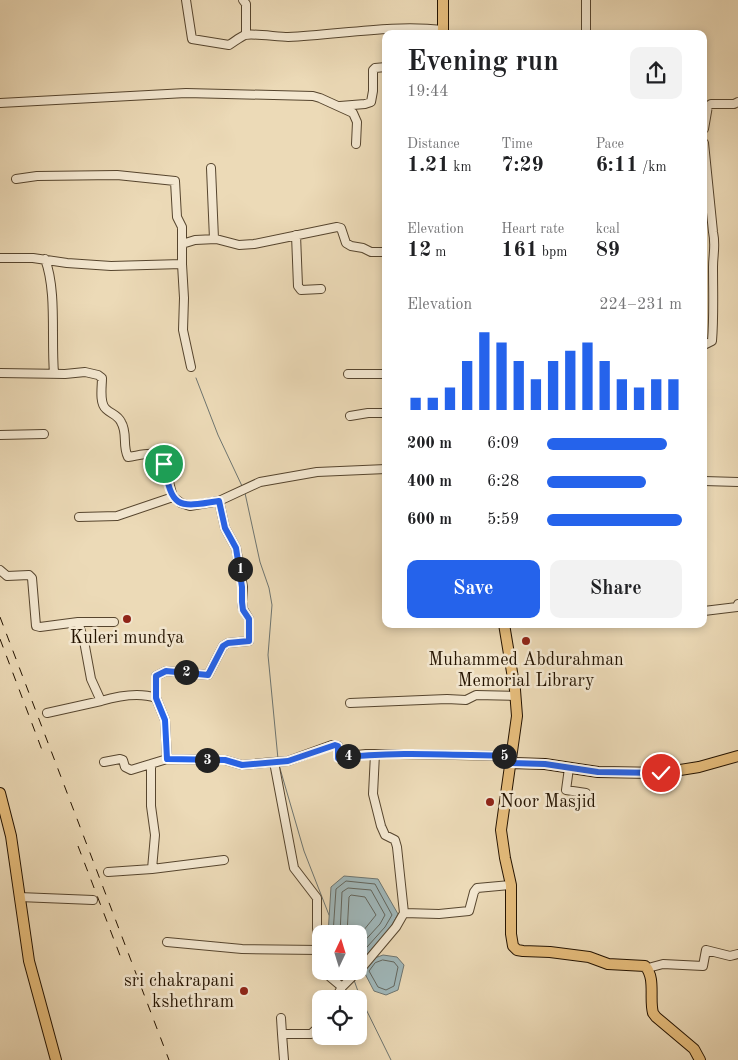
<!DOCTYPE html>
<meta charset="utf-8">
<style>
body{margin:0;font-family:"Old Standard TT",serif;background:#f2f2f2;color:#202124;height:100vh;display:flex;flex-direction:column;font-size:19px;white-space:nowrap}
*{box-sizing:border-box;margin:0}
p{font-size:16px;color:#757577}
.icon{flex:none;width:28px;height:28px;fill:none;stroke:currentColor;stroke-width:2;stroke-linecap:round;stroke-linejoin:round}
.map{position:relative;flex:1;overflow:hidden}
.details{position:absolute;left:382px;top:30px;width:325px;height:598px;display:flex;flex-direction:column;background:#fff;border-radius:10px;box-shadow:0 2px 8px #0003}
.details>*{flex:none}
.needle{width:32px;rotate:4deg}
.tools{position:absolute;left:312px;top:925px;display:grid;gap:10px}
.tools a{display:grid;place-items:center;width:55px;height:55px;border-radius:10px;background:#fff;box-shadow:0 2px 8px #0003;font-size:25px}
.pin{position:absolute;display:grid;place-items:center;width:42px;height:42px;color:#fff;margin:-21px;border:2px solid #fff;border-radius:50%;box-shadow:0 1px 5px #0007}
.km{position:absolute;width:25px;height:25px;margin:-12px;border-radius:50%;background:#222;color:#fff;font-size:14px;line-height:25px;text-align:center}
.round{display:grid;place-items:center;flex:none;width:52px;height:52px;border-radius:10px;background:#f2f2f2}
.summary{display:flex;align-items:center;justify-content:space-between;height:85px;padding:0 25px}
h1{font-size:28px;font-weight:800;line-height:38px}
.metrics{display:grid;grid-template-columns:repeat(3,1fr);gap:8px;height:85px;padding:5px 25px}
.metrics div{display:grid;align-content:center}
.metrics b{font-size:21px;font-weight:800}
.metrics small{font-size:14px;font-weight:400}
.metrics p{font-size:14px}
.chart{height:140px;padding:10px 25px}
.chart p{display:flex;justify-content:space-between}
.chart svg{width:100%;height:90px;margin-top:5px;stroke:#2563eb;stroke-width:6}
.button{display:flex;gap:10px;margin-top:auto;padding:10px 25px}
.button a{flex:1;height:58px;border-radius:10px;background:#2563eb;color:#fff;font-size:20px;font-weight:800;line-height:58px;text-align:center}
.button a+a{background:#f2f2f2;color:#202124}
ul{padding:0 25px;list-style:none;font-size:16px}
li{display:grid;grid-template-columns:80px 60px 1fr;align-items:center;height:38px}
li i{height:12px;border-radius:6px;background:#2563eb}
.map>svg:first-child{display:block}
.water{fill:#9fb7ba;stroke:#6e7570}
.lines{fill:none;stroke-linecap:round;stroke-linejoin:round}
.shore{stroke:#62655d;stroke-width:1}
.stream{stroke:#6e7570;stroke-width:1}
.minor-casing{stroke:#56452e;stroke-width:10}
.major-casing{stroke:#241300;stroke-width:12}
.minor{stroke:#f3e7d0;stroke-width:8}
.major{stroke:#e6bd7c;stroke-width:10}
.rail{stroke:#241300;stroke-width:1;stroke-dasharray:9 9;stroke-linecap:butt}
.route-casing{stroke:#fff;stroke-width:10}
.route{stroke:#2563eb;stroke-width:6}
.poi-dot{fill:#8f2418;stroke:#f3e7d0;stroke-width:2}
.labels{text-anchor:middle;dominant-baseline:central;stroke-width:5;stroke-linejoin:round;paint-order:stroke}
.poi-label{font-size:18px;fill:#241300;stroke:#f3e7d0}
</style>
<div class="map">
<svg width="738" height="1060" viewBox="0 0 738 1060">
<rect width="100%" height="100%" fill="#ecdab7"/>
<filter id="stains"><feTurbulence type="fractalNoise" baseFrequency=".004" numOctaves="4"/><feColorMatrix values="0 0 0 0 .2 0 0 0 0 .09 0 0 0 0 .02 0 0 0 .5 -.17"/></filter>
<radialGradient id="worn" r=".72"><stop offset=".6" stop-color="#630" stop-opacity="0"/><stop offset="1" stop-color="#630" stop-opacity=".3"/></radialGradient>
<!-- water -->
<path class="water" d="M344 876 378 879 398 914 389 930 359 964V934H328L331 887Z
M383 955 397 957 404 965 398 990 386 995 374 991 363 970 372 959Z"/>
<g class="lines">
<!-- shore -->
<path class="shore" d="M333 934 336 889 346 881 375 884 392 915 385 927 359 956
M340 934 342 892 348 888 371 890 385 915 380 924 359 947
M347 934 349 897 351 895 365 897 376 915 359 936
M383 960 394 962 398 967 394 986 386 990 378 987 369 971 375 963Z"/>
<!-- stream -->
<path class="stream" d="M196 378 218 435 242 486
M245 493 260 562 269 588 272 605 268 655 278 759
M279 765 304 851 329 915
M354 980 360 997 391 1060"/>
<defs>
<path id="minor" d="M186 0 192 39 229 45C234 42 240 37 245 35 253 33 278 37 288 37 339 35 391 24 443 30
M243 0 246 4V35
M586 34V0
M0 103 186 93 313 96 320 98 353 113 357 122 356 144
M340 106 365 104 371 102 373 91V70L375 68 386 67
M704 129 708 106 711 104H734L738 102
M704 143 713 232C716 246 713 254 713 267 713 292 714 317 712 341L704 345
M211 168 214 239
M16 179 37 176 117 175 175 181 177 217 182 227V244
M296 235 298 286 301 290 321 289
M0 258H33L67 263 111 266 182 264V244L195 240 216 239 239 245 254 244 337 227 341 228 346 243 351 246 363 248 371 252H386
M45 259C57 291 51 338 54 373
M182 264 184 298 183 330 191 367
M0 373 65 374 85 372 98 375 102 378C102 387 99 403 106 409 111 414 118 415 121 422 128 433 122 446 128 457 136 456 146 453 153 454 166 456 169 486 173 497L181 503 190 506 219 501 260 482 317 472 386 469
M348 374H386
M350 416 368 413H386
M0 435 44 434
M704 481 738 482
M79 517 117 516 173 497
M0 570 7 576 29 575 32 578 36 626 40 627 78 622 84 641 91 679 101 701C118 696 139 692 156 698L165 720 167 759 225 760 242 765 274 762 294 868 317 898V928L321 958
M704 611 737 607 738 604
M78 622H114
M156 698V676L166 671 208 675 223 646 228 643 249 641V619L243 609 242 602 243 587 236 548 225 528 219 501
M350 703 447 699 466 700 476 695 516 696
M47 713 101 701
M375 754 373 794 381 826 385 835 395 840 397 847 404 913
M104 762 120 759 123 760 125 767 131 770 167 759
M274 762 288 761 332 745 338 746V757L366 754H400L512 756
M569 768 566 790 586 793
M152 869 224 860
M108 872 152 869 155 835 151 806V764
M19 897 93 900
M167 942 242 949 320 950
M648 968 663 964 703 966 706 950 730 956 738 954
M327 971 330 977 342 987
M359 971 396 927 404 913 439 914 469 911 474 892 477 888 511 885
M335 999 342 987 358 971
M281 1018 282 1034
M284 1060 282 1034H311L321 1025"/>
<path id="major" d="M443 34V0
M504 624 515 690 517 716 501 830 505 858 511 885V934L513 946 517 950 523 951 550 952 589 957 608 964 645 966C656 978 649 999 653 1013L656 1017 694 1049 700 1060
M511 763 545 764 598 772 661 773 699 767 738 756
M0 793 11 836 29 961 56 1060"/>
</defs>
<!-- minor casing -->
<use href="#minor" class="minor-casing"/>
<!-- major casing -->
<use href="#major" class="major-casing"/>
<!-- minor -->
<use href="#minor" class="minor"/>
<!-- major -->
<use href="#major" class="major"/>
<!-- rail -->
<path class="rail" d="M0 617 169 1060
M0 639 42 750
M78 846 121 958"/>
</g>
<g class="lines">
<defs>
<path id="route" d="M164 464C172 508 176 508 219 501L225 528 236 548 242 587V602L243 610 249 619V641L228 643 223 646 208 675 166 671 156 676V698L165 720 167 759 225 760 242 765 288 761 335 745 338 746V758C394 751 451 755 508 756H512L511 763 545 764 598 772 661 773"/>
</defs>
<!-- route casing -->
<use href="#route" class="route-casing"/>
<!-- route -->
<use href="#route" class="route"/>
</g>
<!-- markers -->
<g class="poi-dot">
<circle cx="127" cy="619" r="5"/>
<circle cx="526" cy="641" r="5"/>
<circle cx="490" cy="802" r="5"/>
<circle cx="244" cy="991" r="5"/>
</g>
<g class="labels">
<!-- poi labels -->
<g class="poi-label">
<text x="127" y="638">Kuleri mundya</text>
<text x="526" y="660">Muhammed Abdurahman<tspan x="526" dy="21">Memorial Library</tspan></text>
<text x="500" y="802" text-anchor="start">Noor Masjid</text>
<text x="234" y="981" text-anchor="end">sri chakrapani<tspan x="234" dy="21">kshethram</tspan></text>
</g>
</g>
<rect width="100%" height="100%" filter="url(#stains)"/>
<rect width="100%" height="100%" fill="url(#worn)"/>
</svg>
<div class="tools">
<a><svg class="needle" viewBox="-14 -14 28 28"><path d="M0-13l5 13h-10z" fill="#e53935"/><path d="M0 13l5-13h-10z" fill="#757577"/></svg></a>
<a><svg class="icon" aria-label="locate" viewBox="0 0 24 24"><circle cx="12" cy="12" r="6"/><path d="M12 2v4M12 18v4M2 12h4M18 12h4"/></svg></a>
</div>
<div class="pin" style="left:164px;top:464px;background:#1e9e55"><svg class="icon" aria-label="arrive" viewBox="0 0 24 24"><path d="M6 21V4h12l-3 4 3 4H6"/></svg></div>
<div class="pin" style="left:661px;top:773px;background:#d93025"><svg class="icon" aria-label="check" viewBox="0 0 24 24"><path d="M5 12l5 5 9-10"/></svg></div>
<b class="km" style="left:240px;top:569px">1</b>
<b class="km" style="left:186px;top:672px">2</b>
<b class="km" style="left:207px;top:760px">3</b>
<b class="km" style="left:348px;top:756px">4</b>
<b class="km" style="left:504px;top:756px">5</b>
<section class="details">
<div class="summary"><div><h1>Evening run</h1><p>19:44</p></div><a class="round"><svg class="icon" aria-label="share" viewBox="0 0 24 24"><path d="M12 15V3M7 8l5-5 5 5M5 13v7h14v-7"/></svg></a></div>
<div class="metrics">
<div><p>Distance</p><b>1.21<small> km</small></b></div>
<div><p>Time</p><b>7:29</b></div>
<div><p>Pace</p><b>6:11<small> /km</small></b></div>
</div>
<div class="metrics">
<div><p>Elevation</p><b>12<small> m</small></b></div>
<div><p>Heart rate</p><b>161<small> bpm</small></b></div>
<div><p>kcal</p><b>89</b></div>
</div>
<div class="chart"><p><span>Elevation</span>224–231 m</p>
<svg viewBox="0 0 160 44" preserveAspectRatio="none"><path d="M5 44V38M15 44V38M25 44V33M35 44V20M45 44V6M55 44V11M65 44V20M75 44V29M85 44V20M95 44V15M105 44V11M115 44V20M125 44V29M135 44V33M145 44V29M155 44V29"/></svg>
</div>
<ul>
<li><b>200 m</b>6:09<i style="width:89%"></i></li>
<li><b>400 m</b>6:28<i style="width:73%"></i></li>
<li><b>600 m</b>5:59<i style="width:100%"></i></li>
</ul>
<div class="button"><a>Save</a><a>Share</a></div>
</section>
</div>
